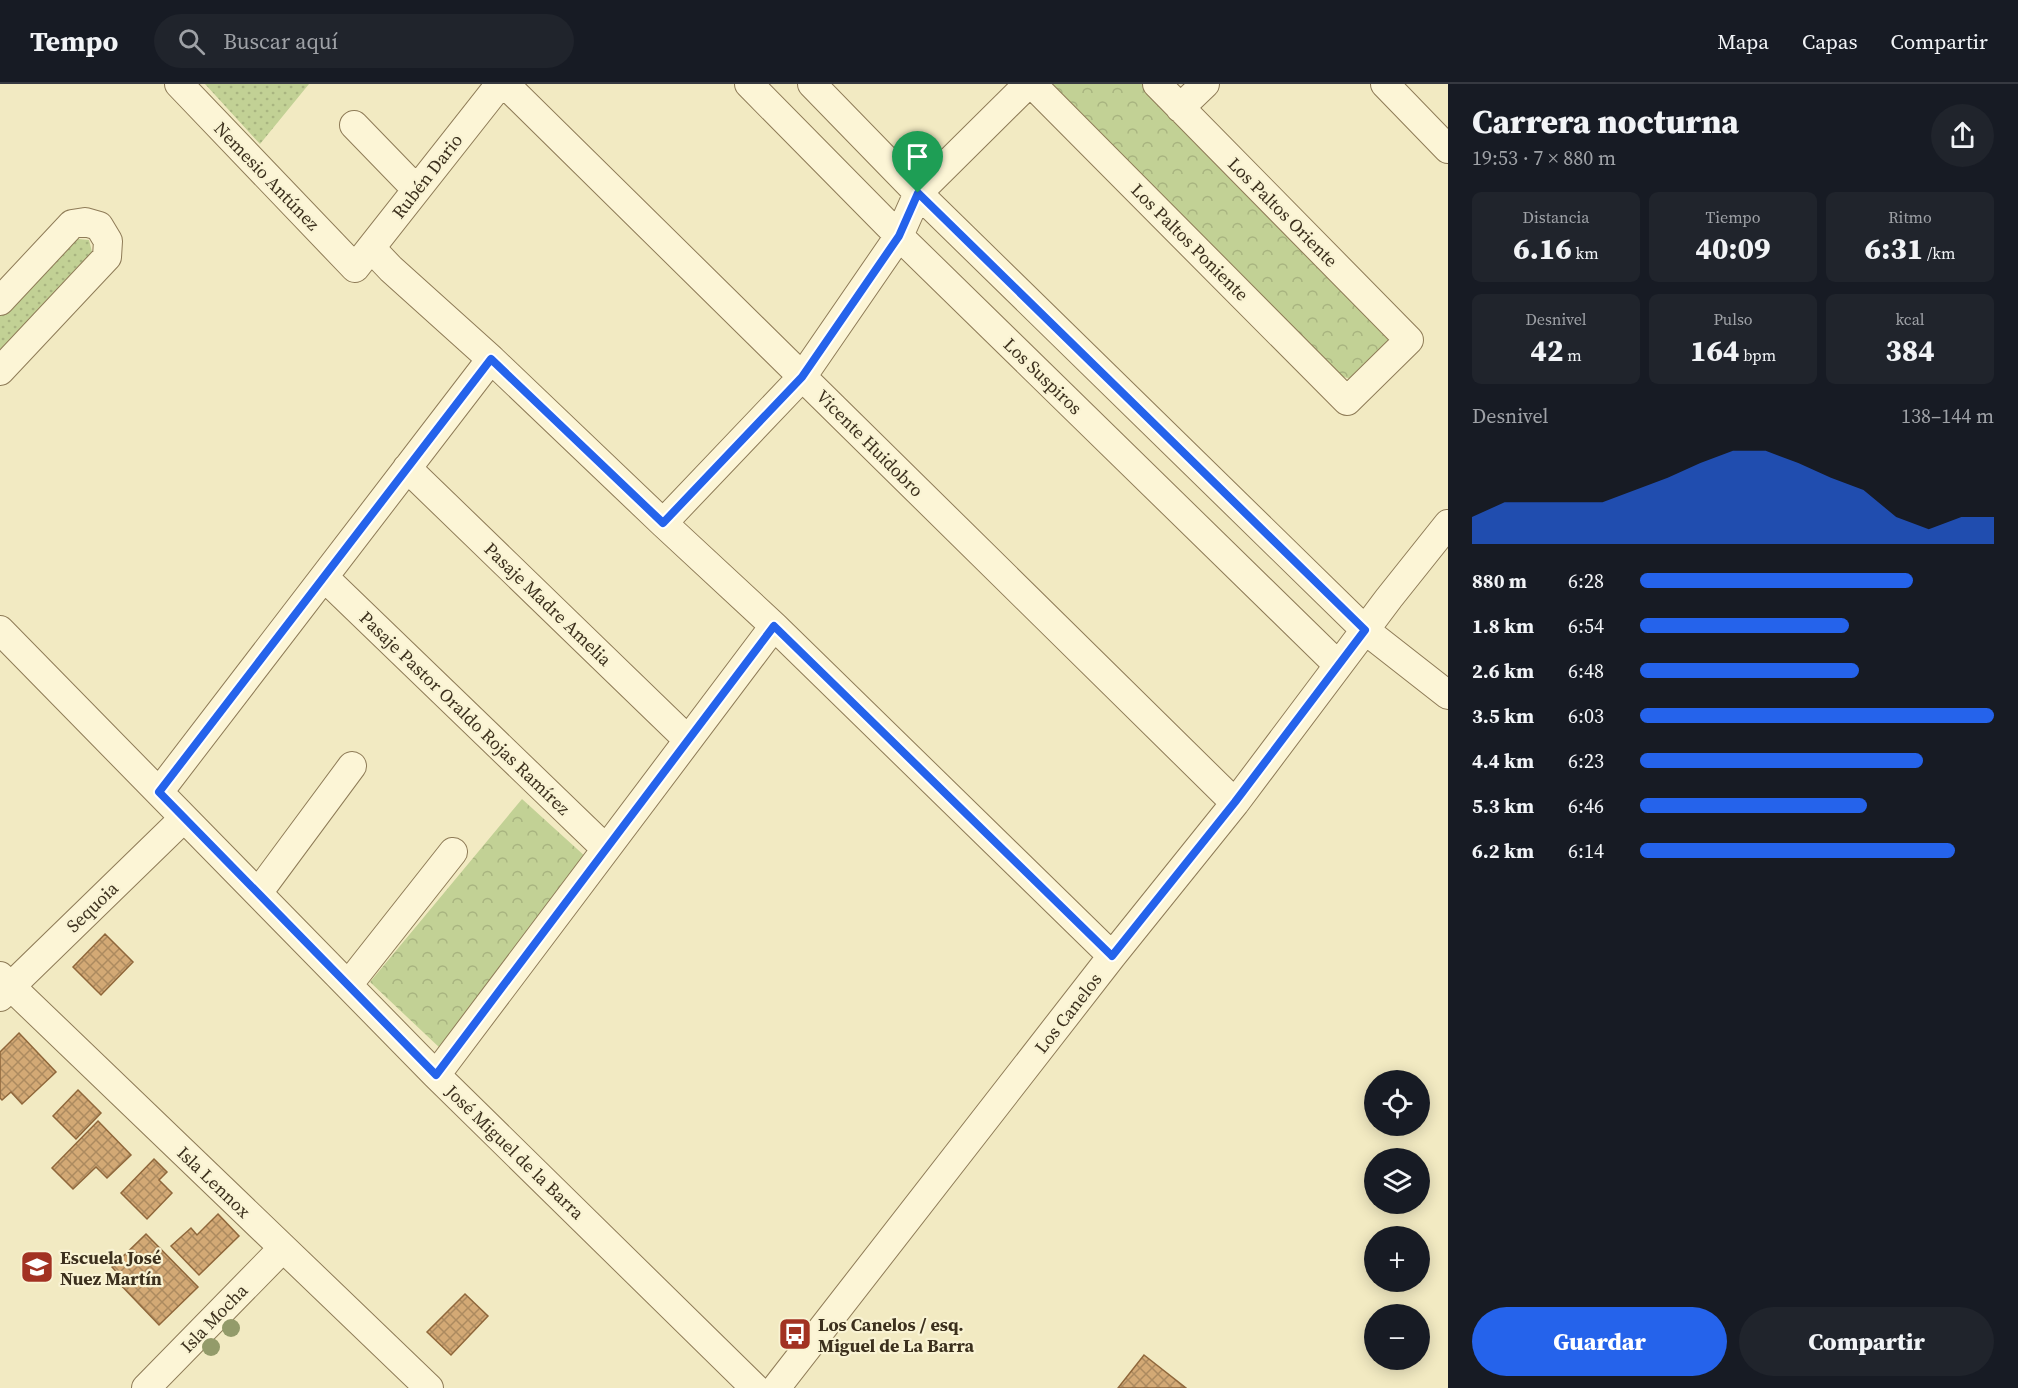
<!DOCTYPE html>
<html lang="es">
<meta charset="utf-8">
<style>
body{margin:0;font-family:"Source Serif 4",serif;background:#20242c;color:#f1f3f6;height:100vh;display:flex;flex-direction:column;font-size:22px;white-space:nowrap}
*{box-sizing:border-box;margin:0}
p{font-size:20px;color:#9ea1a6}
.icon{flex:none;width:33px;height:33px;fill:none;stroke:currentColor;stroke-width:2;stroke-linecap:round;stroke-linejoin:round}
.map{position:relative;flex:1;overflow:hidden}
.side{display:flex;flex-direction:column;background:#171b24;width:570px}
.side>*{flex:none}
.fabs{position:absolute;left:1364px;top:986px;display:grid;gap:12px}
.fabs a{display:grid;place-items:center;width:66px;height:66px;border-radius:50%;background:#171b24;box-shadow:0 3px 15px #0003;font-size:30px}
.pin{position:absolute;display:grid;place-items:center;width:51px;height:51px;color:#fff;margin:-62px -26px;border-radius:50% 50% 50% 0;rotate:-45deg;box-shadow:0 0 6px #0007}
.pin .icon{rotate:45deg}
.round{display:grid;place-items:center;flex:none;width:63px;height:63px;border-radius:32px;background:#20242c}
.head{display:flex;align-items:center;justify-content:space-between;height:102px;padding:0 24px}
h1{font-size:33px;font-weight:800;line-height:45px}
.stats{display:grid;grid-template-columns:repeat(3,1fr);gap:9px;height:102px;padding:6px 24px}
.stats div{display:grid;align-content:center;border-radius:9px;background:#20242c;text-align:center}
.stats b{font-size:30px;font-weight:800}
.stats small{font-size:16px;font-weight:400}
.stats p{font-size:16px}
.chart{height:168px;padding:12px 24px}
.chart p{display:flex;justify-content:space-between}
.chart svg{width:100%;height:108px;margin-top:6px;fill:#2563eb;opacity:.7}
.cta{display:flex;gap:12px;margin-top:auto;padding:12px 24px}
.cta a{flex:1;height:69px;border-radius:36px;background:#2563eb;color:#fff;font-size:24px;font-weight:800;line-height:69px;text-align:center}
.cta a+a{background:#20242c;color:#f1f3f6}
ul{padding:0 24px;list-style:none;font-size:20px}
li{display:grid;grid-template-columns:96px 72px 1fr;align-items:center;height:45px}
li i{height:15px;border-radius:8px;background:#2563eb}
header{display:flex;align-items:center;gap:36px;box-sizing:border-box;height:84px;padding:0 30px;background:#171b24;border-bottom:2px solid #363941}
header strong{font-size:28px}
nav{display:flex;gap:33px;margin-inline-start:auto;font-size:21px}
.search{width:420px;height:54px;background:#20242c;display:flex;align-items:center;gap:15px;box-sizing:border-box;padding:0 21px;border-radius:33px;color:#9ea1a6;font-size:22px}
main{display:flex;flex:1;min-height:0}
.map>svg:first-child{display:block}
.grass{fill:url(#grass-dots)}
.park{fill:url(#park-crowns)}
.building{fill:url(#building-cross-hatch);stroke:#8f673b;stroke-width:1.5}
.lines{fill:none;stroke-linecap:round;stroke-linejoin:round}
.minor-casing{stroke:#8e7b57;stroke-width:30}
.minor{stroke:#fcf5d6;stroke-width:28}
.tree{fill:#939b6a}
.route-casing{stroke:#fff;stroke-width:12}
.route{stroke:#2563eb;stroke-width:8}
.labels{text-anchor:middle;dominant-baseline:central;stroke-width:4.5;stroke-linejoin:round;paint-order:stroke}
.street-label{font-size:18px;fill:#3c301d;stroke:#f9f3d3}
.poi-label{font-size:18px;font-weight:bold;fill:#3c301d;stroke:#f9f3d3;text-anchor:start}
</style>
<header>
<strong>Tempo</strong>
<div class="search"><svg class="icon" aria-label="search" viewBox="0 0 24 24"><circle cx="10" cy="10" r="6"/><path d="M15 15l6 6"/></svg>Buscar aquí</div>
<nav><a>Mapa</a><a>Capas</a><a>Compartir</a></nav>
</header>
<main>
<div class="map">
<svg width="1448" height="1304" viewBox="0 0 1448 1304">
<defs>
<pattern id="grass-dots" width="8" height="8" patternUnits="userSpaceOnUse" patternTransform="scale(1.5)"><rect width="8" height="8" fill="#c2d195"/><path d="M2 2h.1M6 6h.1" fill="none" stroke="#a8b480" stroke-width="1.8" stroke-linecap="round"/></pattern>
<pattern id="park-crowns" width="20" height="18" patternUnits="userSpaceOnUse" patternTransform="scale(1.5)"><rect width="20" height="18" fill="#c2d195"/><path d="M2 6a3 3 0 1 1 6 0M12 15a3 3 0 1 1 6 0" fill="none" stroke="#a8b480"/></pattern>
<pattern id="building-cross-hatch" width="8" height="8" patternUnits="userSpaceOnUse" patternTransform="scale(1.5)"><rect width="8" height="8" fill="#d3a975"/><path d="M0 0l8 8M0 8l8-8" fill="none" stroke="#ac8a5f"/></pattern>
</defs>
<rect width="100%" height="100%" fill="#f2eac2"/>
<!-- grass -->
<path class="grass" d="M205 0H309L260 60Z
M69 154 89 156 93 172 0 271V228Z"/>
<!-- park -->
<path class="park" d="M1047 0H1143L1392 249 1385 271 1357 297 1334 290Z
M522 715 587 774 441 965 370 898Z"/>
<!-- building -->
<path class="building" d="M105 850 133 878 101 911 73 883Z
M19 949 56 988 22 1020 11 1008 2 1016 0 1014V968Z
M78 1006 101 1029 76 1055 53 1032Z
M98 1037 131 1071 107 1094 96 1083 73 1105 52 1084Z
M154 1075 167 1088 159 1096 172 1109 147 1135 121 1109Z
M218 1130 239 1152 199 1191 171 1162 191 1144 197 1151Z
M146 1150 198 1203 159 1241 117 1197 121 1193 112 1183Z
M465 1210 488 1232 451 1271 427 1248Z
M1144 1271 1186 1304H1118Z"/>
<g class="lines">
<defs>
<path id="minor" d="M179 0 355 184 500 0
M505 0 1235 719
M749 0 899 152 1338 581
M812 0 918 109 1365 546 1448 611
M1032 0 1347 317 1409 256 1157 0
M1385 0 1448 65
M1180 24 1205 0
M354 41 416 105
M371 164 391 185 491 275 663 439 774 542 1112 872
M0 217 72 140 85 138 99 142 108 157 107 173 0 287
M407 384 688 656
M663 439 802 293 899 152 918 109 1028 0
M324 493 606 765
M0 546 436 991 755 1304
M159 708 491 275
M258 809 352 682
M0 892 429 1304
M348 901 453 768
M0 913 184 734
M436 991 774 542
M146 1304 283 1164
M776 1304 1112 872 1235 719 1389 514 1448 440"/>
</defs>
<!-- minor casing -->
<use href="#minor" class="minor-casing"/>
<!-- minor -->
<use href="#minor" class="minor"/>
</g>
<!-- trees -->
<g class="tree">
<circle cx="231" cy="1244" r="9"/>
<circle cx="211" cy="1263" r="9"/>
</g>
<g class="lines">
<defs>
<path id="route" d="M918 109 1365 546 1235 718 1112 872 774 542 436 991 159 708 491 275 663 439 802 293 899 152Z"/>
</defs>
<!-- route casing -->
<use href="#route" class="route-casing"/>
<!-- route -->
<use href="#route" class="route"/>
</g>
<!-- icons -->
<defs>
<symbol id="school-square" viewBox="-11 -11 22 22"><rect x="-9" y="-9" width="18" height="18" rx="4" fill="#a23222" stroke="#f9f3d3"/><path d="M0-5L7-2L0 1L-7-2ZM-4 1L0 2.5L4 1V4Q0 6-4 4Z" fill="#fff"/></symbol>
<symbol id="bus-square" viewBox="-11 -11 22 22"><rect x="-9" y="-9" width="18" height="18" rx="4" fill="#a23222" stroke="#f9f3d3"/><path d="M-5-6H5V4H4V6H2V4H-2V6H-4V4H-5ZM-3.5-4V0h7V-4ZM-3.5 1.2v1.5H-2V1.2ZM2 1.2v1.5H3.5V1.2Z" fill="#fff"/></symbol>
</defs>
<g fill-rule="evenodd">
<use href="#school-square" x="18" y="1164" width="38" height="38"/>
<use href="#bus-square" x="776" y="1231" width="38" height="38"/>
</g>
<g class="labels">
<!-- street labels -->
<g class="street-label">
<text transform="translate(267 92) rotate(46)">Nemesio Antúnez</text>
<text transform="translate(427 92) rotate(-52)">Rubén Dario</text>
<text transform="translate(1283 128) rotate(45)">Los Paltos Oriente</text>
<text transform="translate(1190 158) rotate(45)">Los Paltos Poniente</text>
<text transform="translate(1043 292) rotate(44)">Los Suspiros</text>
<text transform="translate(870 359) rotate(45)">Vicente Huidobro</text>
<text transform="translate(548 520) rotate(44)">Pasaje Madre Amelia</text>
<text transform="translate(465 629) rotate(44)">Pasaje Pastor Oraldo Rojas Ramírez</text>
<text transform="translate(92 823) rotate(-44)">Sequoia</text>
<text transform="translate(1068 929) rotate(-52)">Los Canelos</text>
<text transform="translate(515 1068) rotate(44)">José Miguel de la Barra</text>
<text transform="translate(214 1098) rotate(44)">Isla Lennox</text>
<text transform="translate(214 1234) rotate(-46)">Isla Mocha</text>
</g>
<!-- poi labels -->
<g class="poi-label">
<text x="60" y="1173">Escuela José<tspan x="60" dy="21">Nuez Martín</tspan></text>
<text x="818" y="1240">Los Canelos / esq.<tspan x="818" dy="21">Miguel de La Barra</tspan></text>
</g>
</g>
</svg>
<div class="fabs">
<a><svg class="icon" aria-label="locate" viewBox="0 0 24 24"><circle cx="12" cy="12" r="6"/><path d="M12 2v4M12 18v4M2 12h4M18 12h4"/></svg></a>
<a><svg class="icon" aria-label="layers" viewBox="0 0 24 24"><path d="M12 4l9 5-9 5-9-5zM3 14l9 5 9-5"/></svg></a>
<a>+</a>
<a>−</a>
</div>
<div class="pin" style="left:918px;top:109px;background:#1e9e55"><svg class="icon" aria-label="arrive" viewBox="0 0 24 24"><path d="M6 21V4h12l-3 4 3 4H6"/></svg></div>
</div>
<section class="side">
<div class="head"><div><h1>Carrera nocturna</h1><p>19:53 · 7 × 880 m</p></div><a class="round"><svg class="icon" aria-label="share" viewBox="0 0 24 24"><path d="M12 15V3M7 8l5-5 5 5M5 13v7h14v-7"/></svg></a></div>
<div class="stats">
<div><p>Distancia</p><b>6.16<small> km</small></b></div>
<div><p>Tiempo</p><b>40:09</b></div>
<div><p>Ritmo</p><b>6:31<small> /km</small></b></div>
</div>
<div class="stats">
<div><p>Desnivel</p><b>42<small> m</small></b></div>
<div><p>Pulso</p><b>164<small> bpm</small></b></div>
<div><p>kcal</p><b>384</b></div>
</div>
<div class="chart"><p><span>Desnivel</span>138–144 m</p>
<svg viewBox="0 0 160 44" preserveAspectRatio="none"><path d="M0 44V33L10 27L20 27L30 27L40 27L50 22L60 17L70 11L80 6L90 6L100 11L110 17L120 22L130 33L140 38L150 33L160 33V44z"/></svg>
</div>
<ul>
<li><b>880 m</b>6:28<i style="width:77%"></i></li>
<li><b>1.8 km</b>6:54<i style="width:59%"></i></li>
<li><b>2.6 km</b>6:48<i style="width:62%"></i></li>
<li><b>3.5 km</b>6:03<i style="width:100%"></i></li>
<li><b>4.4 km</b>6:23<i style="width:80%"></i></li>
<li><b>5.3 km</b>6:46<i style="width:64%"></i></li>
<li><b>6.2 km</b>6:14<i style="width:89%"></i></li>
</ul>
<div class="cta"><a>Guardar</a><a>Compartir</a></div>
</section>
</main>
